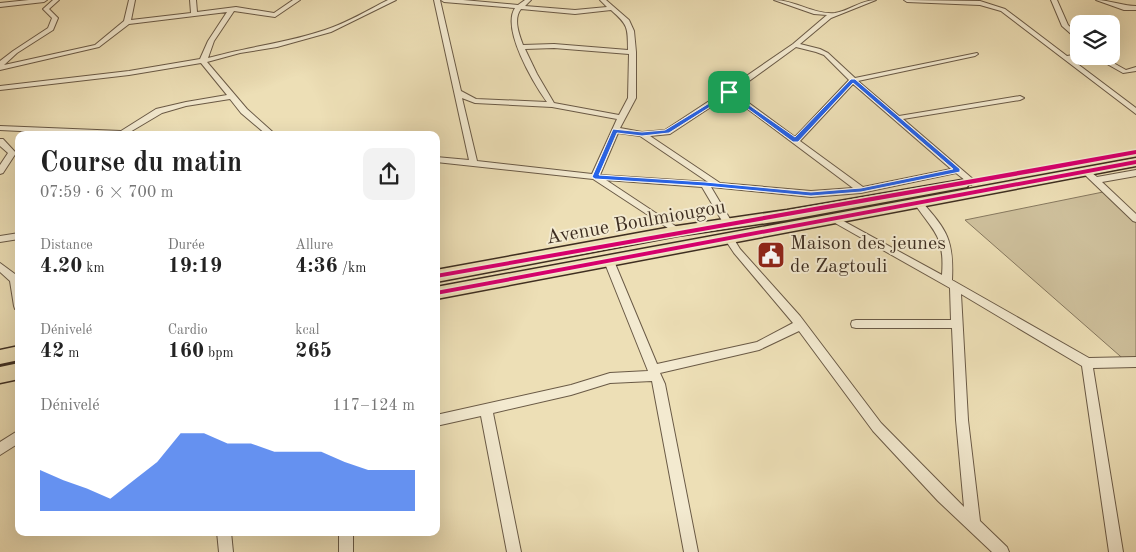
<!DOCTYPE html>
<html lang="fr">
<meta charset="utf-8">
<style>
body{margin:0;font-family:"Old Standard TT",serif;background:#f2f2f2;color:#222;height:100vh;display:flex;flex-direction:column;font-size:19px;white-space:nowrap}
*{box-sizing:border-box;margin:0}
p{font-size:16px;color:#767676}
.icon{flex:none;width:28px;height:28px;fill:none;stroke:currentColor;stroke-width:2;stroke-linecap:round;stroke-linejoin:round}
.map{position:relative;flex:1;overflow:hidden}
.drawer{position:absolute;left:15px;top:131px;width:425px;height:405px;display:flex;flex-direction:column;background:#fff;border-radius:10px;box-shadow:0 5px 20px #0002}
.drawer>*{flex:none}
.controls{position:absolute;left:1070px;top:15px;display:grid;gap:10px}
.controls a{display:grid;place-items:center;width:50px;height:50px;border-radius:10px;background:#fff;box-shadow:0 5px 20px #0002;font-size:25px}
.pin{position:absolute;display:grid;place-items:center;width:42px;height:42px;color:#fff;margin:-21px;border-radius:10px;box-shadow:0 2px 8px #0006}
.round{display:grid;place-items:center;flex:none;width:52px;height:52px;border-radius:10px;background:#f2f2f2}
.summary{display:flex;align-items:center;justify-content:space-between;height:85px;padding:0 25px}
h1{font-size:28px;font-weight:700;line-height:38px}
.figures{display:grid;grid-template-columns:repeat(3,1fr);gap:8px;height:85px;padding:5px 25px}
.figures div{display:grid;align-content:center}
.figures b{font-size:21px;font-weight:700}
.figures small{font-size:14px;font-weight:400}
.figures p{font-size:14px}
.chart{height:140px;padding:10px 25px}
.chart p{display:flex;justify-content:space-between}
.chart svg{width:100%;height:90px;margin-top:5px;fill:#2563eb;opacity:.7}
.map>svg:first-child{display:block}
.green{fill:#cfc19d;stroke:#86785f}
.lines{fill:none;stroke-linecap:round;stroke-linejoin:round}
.minor-casing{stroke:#6a5a46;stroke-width:2}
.trunk-casing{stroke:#3e2e21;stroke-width:3}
.minor{fill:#f3ead0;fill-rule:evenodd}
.trunk{fill:#eddfb6;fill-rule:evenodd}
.cycleway-casing{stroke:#f3ead0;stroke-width:3}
.cycleway{fill:#d6006c;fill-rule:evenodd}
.route{fill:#2563eb;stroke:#fff;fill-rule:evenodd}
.labels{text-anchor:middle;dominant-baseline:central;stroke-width:4;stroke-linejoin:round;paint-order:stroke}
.street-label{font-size:20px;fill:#3e2e21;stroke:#f3ead0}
.poi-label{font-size:20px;fill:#3e2e21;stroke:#f3ead0;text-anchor:start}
</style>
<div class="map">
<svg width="1136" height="552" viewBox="0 0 1136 552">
<rect width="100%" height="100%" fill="#eddfb6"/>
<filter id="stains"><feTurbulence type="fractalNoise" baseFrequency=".004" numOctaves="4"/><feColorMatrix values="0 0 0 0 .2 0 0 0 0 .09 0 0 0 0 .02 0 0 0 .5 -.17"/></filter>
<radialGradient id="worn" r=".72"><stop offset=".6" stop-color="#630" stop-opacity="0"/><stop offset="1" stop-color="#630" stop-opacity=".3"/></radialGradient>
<!-- green -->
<path class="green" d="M1108 191 1136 219V362L1128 363 965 220Z"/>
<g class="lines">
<defs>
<path id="minor" d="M29 0H47L44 2 0 7V3Z
M53 0H59L49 9 58 18 53 30 17 53 4 65 95 45 124 21 129 0H135L131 20 191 13 190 0H196L197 12 236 7 274 13 293 0H300L275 17 234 11 214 41 208 58C247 47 287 43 325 30 347 23 368 10 388 0H396L331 32 277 47 240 53 207 62 247 109 276 135H267L241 113 230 99 186 106 162 113 130 132 150 133 154 135H100L0 130V126L121 131 156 109 186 102 227 95 201 63 129 75 0 90V86L129 71 200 59 208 41 227 12 129 24 99 47 0 70V61L13 51 48 28 52 18 43 9Z
M434 0H440L461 91 476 99 547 102C534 84 501 29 515 8L444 2 441 0H463L518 5 525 0H531L525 6 575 10 607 7 600 0H606L629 20 634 31 636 52V98L620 128 642 132 665 130 726 90 793 44 827 15 814 14 774 0C795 0 814 15 835 13 849 11 861 0 876 0L831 18 800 44 820 49 828 53 855 78 977 53 978 54 975 56 858 81 899 116 1020 96 1024 98 1020 100 903 119 974 180 975 182 971 185 956 173 861 193 811 197 711 187 733 224 728 227 725 226 702 187 606 180 680 229 682 231 677 234 593 179 436 162V157L469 160ZM521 9 575 14 611 10C628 25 628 27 628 50L554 44 523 45C519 34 513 19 521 9ZM796 47 816 52 824 55 849 80 795 137 734 92ZM554 48 629 54 628 98 619 115 554 103 537 74 525 49ZM853 84 951 169 863 187 800 141ZM729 95 853 188 811 191 720 183 650 136 670 134ZM462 98 475 103 552 107 617 119 592 174 477 161ZM618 133 640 136 708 182 600 175Z
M904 0 980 1 1005 9 1067 56 1079 54V56H1084L1071 59 1136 108V114L1001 11 980 5 907 2Z
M1051 0H1057L1068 25 1079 35V41L1062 26Z
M1096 0C1110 0 1122 6 1136 6V10H1124Z
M1093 56H1101L1126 70 1136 67V71L1123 73Z
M0 139H3L16 153 3 173 0 174V165L8 153 0 146Z
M1087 169 1097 177 1136 170V176L1102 182 1136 214V222L1133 221 1084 174 1083 172Z
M918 200 921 201C947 230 954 240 952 280L1089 358 1136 357V367L1093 368 1123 552H1109L1082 366 961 294 968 420 980 521 1007 547 1009 552H992L938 501 873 431 799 331 759 350 660 373 665 384 698 552H684L652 381 610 383 571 395 493 413 521 552H507L481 416 436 426V415L571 385 610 373 648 371 604 261 609 258 614 261 657 364 757 342 793 323 734 253 724 238 729 235 732 236 740 249 800 316 881 423 964 507 956 420 952 328H856L852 327 851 324 852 321 856 320H951L950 288 828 219 833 216 836 217 942 275C945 236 934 232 914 203Z
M19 233V239L0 242V236Z
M0 263 19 277V310L15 309 14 306 10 281 0 272Z
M19 430V443L0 455V442Z
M217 532H231L233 552H219Z
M339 532H353V552H339Z"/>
<path id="trunk" d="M1136 158V166L436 299V287Z
M962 180 967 181 969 184 967 187 787 220 677 236 436 282V270L677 226 787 210Z
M19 346V360L0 364V350Z
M19 363V379L0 383V367Z"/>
</defs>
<!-- minor casing -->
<use href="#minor" class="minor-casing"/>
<!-- trunk casing -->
<use href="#trunk" class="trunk-casing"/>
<!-- minor -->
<use href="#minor" class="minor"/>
<!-- trunk -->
<use href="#trunk" class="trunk"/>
<defs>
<path id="cycleway" d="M1136 150V154L1049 170 436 278V274Z
M1136 160V164L436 295V291Z"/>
</defs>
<!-- cycleway casing -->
<use href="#cycleway" class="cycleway-casing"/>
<!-- cycleway -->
<use href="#cycleway" class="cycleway"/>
</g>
<!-- route -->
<path class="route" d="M851 79H855L960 169V172L861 192 811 196 705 186 595 179 592 177 613 129 642 132 665 130 729 91 795 137ZM853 83 953 169 861 188 811 192 705 182 599 175 617 133 642 136 669 133 729 95 793 142H798Z"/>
<!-- icons -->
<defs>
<symbol id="civic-square" viewBox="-11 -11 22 22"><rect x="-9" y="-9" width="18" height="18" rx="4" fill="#8f2418" stroke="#f3ead0"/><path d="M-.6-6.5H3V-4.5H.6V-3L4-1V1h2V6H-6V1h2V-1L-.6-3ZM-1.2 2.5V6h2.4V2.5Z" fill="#fff"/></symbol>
</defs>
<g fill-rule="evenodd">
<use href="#civic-square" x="755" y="239" width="32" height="32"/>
</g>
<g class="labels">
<!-- street labels -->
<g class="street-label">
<text transform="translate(636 223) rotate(-10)">Avenue Boulmiougou</text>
</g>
<!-- poi labels -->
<g class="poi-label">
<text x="790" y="244">Maison des jeunes<tspan x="790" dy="23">de Zagtouli</tspan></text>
</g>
</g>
<rect width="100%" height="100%" filter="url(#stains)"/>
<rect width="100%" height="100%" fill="url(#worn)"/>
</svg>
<div class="controls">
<a><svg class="icon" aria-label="layers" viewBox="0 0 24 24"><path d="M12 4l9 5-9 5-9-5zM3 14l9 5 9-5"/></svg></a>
</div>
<div class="pin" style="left:729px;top:92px;background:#1e9e55"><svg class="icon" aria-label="arrive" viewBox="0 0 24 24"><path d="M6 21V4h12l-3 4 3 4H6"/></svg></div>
<section class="drawer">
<div class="summary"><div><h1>Course du matin</h1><p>07:59 · 6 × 700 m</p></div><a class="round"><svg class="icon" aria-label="share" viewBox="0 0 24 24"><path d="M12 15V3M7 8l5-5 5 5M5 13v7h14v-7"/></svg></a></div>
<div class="figures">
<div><p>Distance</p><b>4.20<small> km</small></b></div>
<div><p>Durée</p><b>19:19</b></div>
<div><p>Allure</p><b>4:36<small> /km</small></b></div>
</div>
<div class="figures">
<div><p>Dénivelé</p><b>42<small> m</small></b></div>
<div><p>Cardio</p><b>160<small> bpm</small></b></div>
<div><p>kcal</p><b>265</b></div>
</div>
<div class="chart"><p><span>Dénivelé</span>117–124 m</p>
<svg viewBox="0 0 160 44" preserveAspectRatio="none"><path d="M0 44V24L10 29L20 33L30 38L40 29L50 20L60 6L70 6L80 11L90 11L100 15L110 15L120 15L130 20L140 24L150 24L160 24V44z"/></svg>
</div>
</section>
</div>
